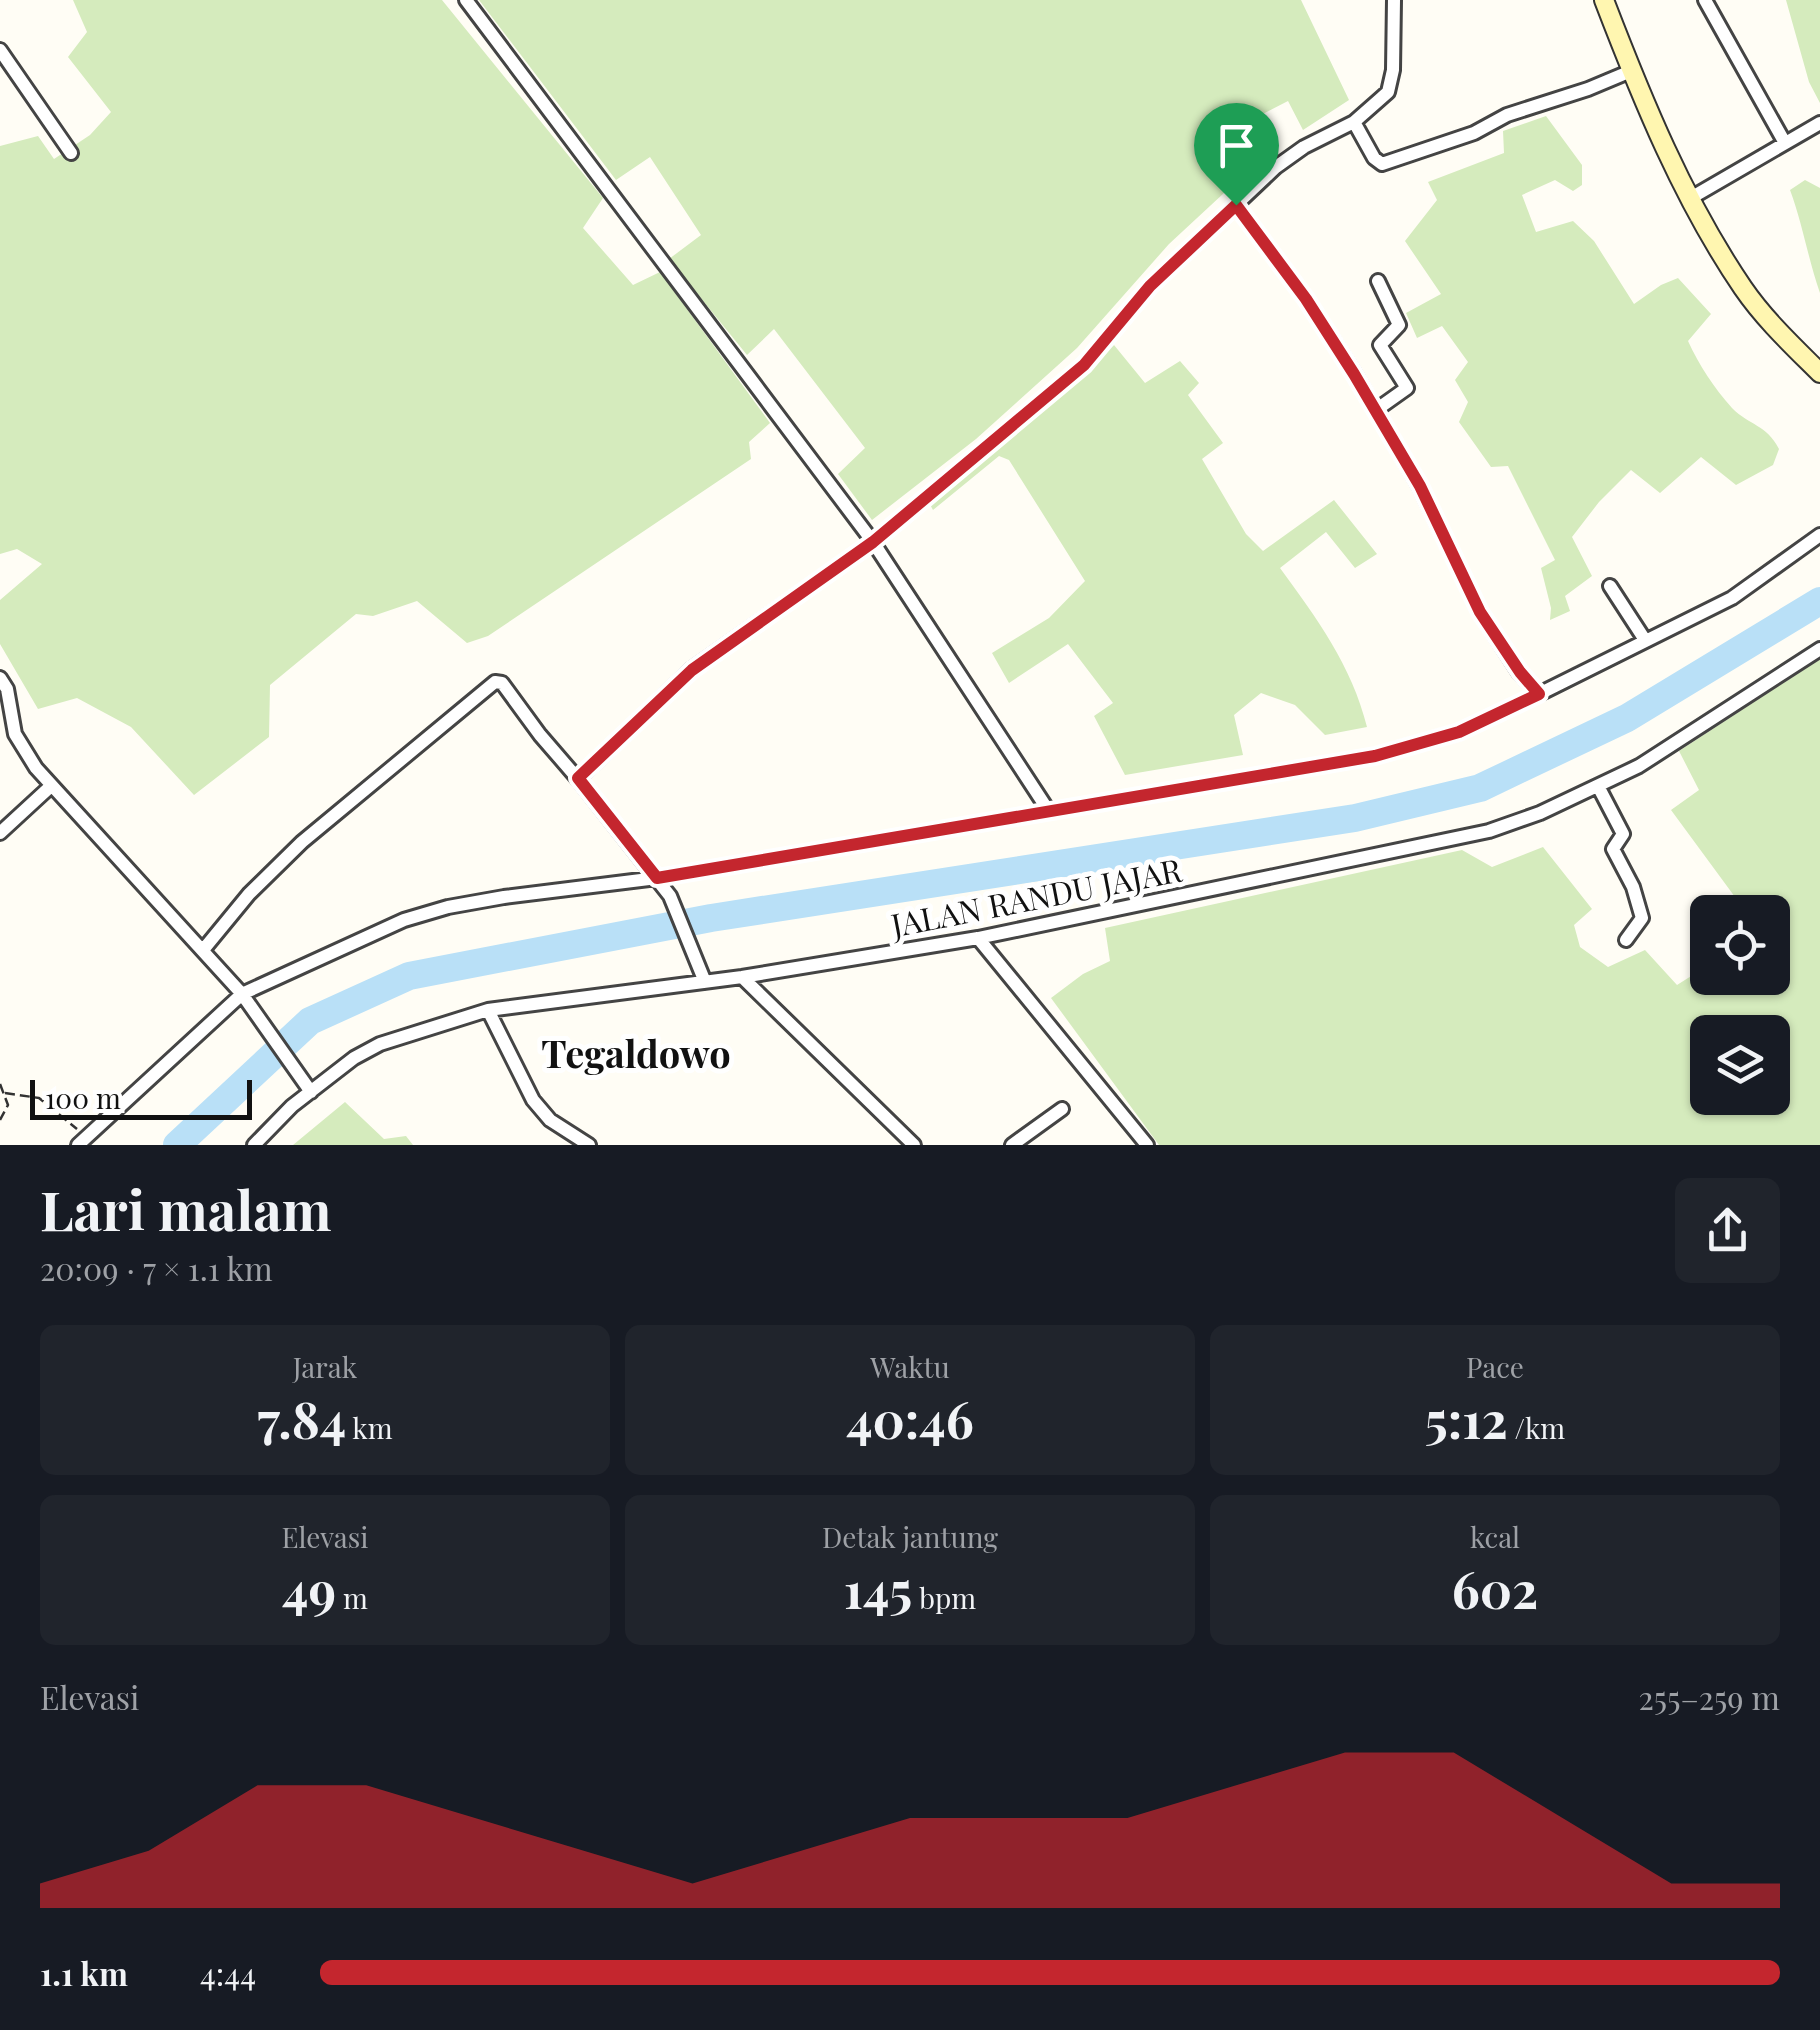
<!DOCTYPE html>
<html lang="id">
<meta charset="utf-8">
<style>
body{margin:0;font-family:"Playfair Display",serif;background:#20242c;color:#f1f3f6;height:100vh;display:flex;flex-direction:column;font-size:38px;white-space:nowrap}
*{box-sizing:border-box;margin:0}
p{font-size:32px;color:#9ea1a6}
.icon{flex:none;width:55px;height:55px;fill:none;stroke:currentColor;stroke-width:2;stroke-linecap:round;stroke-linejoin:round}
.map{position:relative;height:1145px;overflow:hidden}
.details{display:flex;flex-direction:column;background:#171b24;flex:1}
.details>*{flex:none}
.buttons{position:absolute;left:1690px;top:895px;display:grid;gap:20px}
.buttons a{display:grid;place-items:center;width:100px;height:100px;border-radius:15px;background:#171b24;box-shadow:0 2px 8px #0004;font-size:50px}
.scale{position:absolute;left:30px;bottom:25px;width:222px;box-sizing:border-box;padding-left:10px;border:5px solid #111;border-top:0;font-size:28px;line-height:35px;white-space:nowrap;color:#111;-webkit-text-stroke:8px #fff;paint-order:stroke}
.pin{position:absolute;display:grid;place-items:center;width:85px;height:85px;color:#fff;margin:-102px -42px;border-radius:50% 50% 50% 0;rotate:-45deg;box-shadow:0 0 10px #0007}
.pin .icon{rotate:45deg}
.round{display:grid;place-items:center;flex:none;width:105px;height:105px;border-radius:15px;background:#20242c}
.headline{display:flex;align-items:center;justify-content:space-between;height:170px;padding:0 40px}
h1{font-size:55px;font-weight:700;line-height:75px}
.metrics{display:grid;grid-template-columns:repeat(3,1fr);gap:15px;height:170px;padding:10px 40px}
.metrics div{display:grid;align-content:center;border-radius:15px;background:#20242c;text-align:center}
.metrics b{font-size:50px;font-weight:700}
.metrics small{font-size:28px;font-weight:400}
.metrics p{font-size:28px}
.chart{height:280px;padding:20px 40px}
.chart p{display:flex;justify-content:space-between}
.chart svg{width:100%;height:180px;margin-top:10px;fill:#c4262e;opacity:.7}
ul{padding:0 40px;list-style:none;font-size:32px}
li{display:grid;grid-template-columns:160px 120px 1fr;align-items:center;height:75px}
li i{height:25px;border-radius:12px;background:#c4262e}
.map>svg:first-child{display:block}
.green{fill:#d5ebbd;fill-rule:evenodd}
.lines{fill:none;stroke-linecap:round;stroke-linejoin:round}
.river{stroke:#b9e0f7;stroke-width:28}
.street-casing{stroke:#444;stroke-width:18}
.secondary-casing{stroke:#333;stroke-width:22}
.path{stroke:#333;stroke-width:2.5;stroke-dasharray:10 5;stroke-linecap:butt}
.street{stroke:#fff;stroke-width:12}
.secondary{stroke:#fff6b0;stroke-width:18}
.route-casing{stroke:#fff;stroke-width:20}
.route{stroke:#c4262e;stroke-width:12}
.labels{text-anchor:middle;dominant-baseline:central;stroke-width:10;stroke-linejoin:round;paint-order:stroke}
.street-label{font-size:32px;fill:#111;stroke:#fff}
.quarter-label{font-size:38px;font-weight:bold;fill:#111;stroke:#fff}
</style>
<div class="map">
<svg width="1820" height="1145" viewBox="0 0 1820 1145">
<rect width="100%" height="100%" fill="#fffdf5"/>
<!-- green -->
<path class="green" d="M73 0H442L603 198 583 228 633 285 660 272 770 423 749 442 751 459 488 636 467 643 417 601 373 616 356 614 270 685 269 737 194 795 131 727 77 698 38 709 0 644V600L42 564 17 549 0 554V146L38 136 54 159 90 135 111 112 68 57 87 32Z
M479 0H1301L1349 100 1303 130 1288 101 1255 118 1265 155 1169 244 1077 348 976 439 872 520 838 474 865 448 774 329 747 355 669 259 701 235 650 157 616 180Z
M1786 0H1820V103L1809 82Z
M1546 116 1582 165V185L1573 191 1555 180 1522 195 1536 232 1573 221 1594 241 1634 304 1661 285 1678 278 1711 314 1688 341C1699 365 1714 388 1732 408 1750 426 1766 424 1779 449L1773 465 1736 485 1701 457 1660 493 1631 470 1599 502 1572 537 1592 576 1565 596 1570 611 1550 620 1551 608 1541 568 1555 560 1508 466 1491 467 1459 422 1468 402 1455 380 1468 362 1442 326 1417 338 1406 313 1441 294 1405 241 1437 200 1428 182 1504 153 1503 131Z
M1805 180 1820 188V293C1808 259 1803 225 1790 190Z
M1114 345 1145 383 1180 361 1199 383 1188 395 1223 443 1202 459 1246 534 1263 551 1334 500 1377 554 1355 568 1326 532 1280 568C1316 617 1352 666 1367 727L1325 735 1295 705 1261 693 1234 715 1243 755 1125 775 1094 716 1113 703 1068 644 1009 683 992 653 1049 618 1085 581 1009 460 999 456 933 510 927 499Z
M1820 659V1145H1159L1051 998 1083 974 1110 961 1105 928 1462 850 1492 867 1543 847 1592 909 1574 925 1580 947 1608 967 1645 950 1677 985 1707 966 1708 978H1772V912H1746L1671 810 1699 790 1679 751ZM1708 1032H1772V1098H1708Z
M345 1102 384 1139 406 1136 413 1145H293Z"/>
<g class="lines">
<!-- river -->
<path class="river" d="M177 1145 310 1021 409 976 711 918 1355 818 1480 788 1627 718 1820 601"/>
<defs>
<path id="street" d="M466 0 873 542 1048 810
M1705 0 1785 143
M0 50 71 153
M1354 122 1374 158 1382 164 1474 133 1507 115 1588 89 1631 71
M1689 199 1820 123
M1236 205 1306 299 1354 373 1420 487 1480 612 1519 672 1539 694
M1376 410 1407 388 1380 345 1399 325 1378 281
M1610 586 1645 640
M0 678 7 689 15 734 36 768 242 994 311 1092
M1598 786 1623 834 1613 849 1633 887 1642 918 1626 940
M0 833 51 786
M978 938 1147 1145
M203 950 249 894 302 842 495 682 502 683 540 735 578 779
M742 977 914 1145
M705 982 670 896 578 779 692 669 873 542 1084 365 1150 286 1276 167 1304 147 1354 122 1379 100 1388 92 1393 70 1394 0
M488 1010 533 1100 550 1120 589 1145
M78 1145 242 994 404 920 448 907 504 897 657 878 1375 756 1459 732 1539 694 1732 598 1820 535
M254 1145 292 1106 354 1058 380 1044 488 1010 742 977 978 938 1489 831 1540 813 1639 766 1820 649
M1012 1145 1062 1109"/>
<path id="secondary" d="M1604 0C1642 99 1683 200 1743 288 1765 320 1793 346 1820 373"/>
</defs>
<!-- street casing -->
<use href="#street" class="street-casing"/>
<!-- secondary casing -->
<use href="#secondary" class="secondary-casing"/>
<!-- path -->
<path class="path" d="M0 1084 8 1105 0 1120
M5 1093 39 1098 77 1129"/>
<!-- street -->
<use href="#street" class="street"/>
<!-- secondary -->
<use href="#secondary" class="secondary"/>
</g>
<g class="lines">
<defs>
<path id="route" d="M1236 205 1306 299 1354 374 1420 486 1480 612 1520 672 1539 694 1459 732 1375 756 657 878 578 778 692 670 873 542 1084 365 1150 286Z"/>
</defs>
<!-- route casing -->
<use href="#route" class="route-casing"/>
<!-- route -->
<use href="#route" class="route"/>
</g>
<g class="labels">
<!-- street labels -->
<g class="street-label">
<text transform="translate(1036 896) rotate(-11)">JALAN RANDU JAJAR</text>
</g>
<!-- quarter labels -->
<g class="quarter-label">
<text x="636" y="1052">Tegaldowo</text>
</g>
</g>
</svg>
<div class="buttons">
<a><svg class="icon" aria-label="locate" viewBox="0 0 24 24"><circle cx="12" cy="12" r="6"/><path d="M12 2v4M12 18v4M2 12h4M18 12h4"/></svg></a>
<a><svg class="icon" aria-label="layers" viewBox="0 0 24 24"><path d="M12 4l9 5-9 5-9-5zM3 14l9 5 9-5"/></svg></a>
</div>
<div class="scale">100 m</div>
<div class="pin" style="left:1236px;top:205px;background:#1e9e55"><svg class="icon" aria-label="arrive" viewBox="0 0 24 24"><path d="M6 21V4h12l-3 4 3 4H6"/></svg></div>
</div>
<section class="details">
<div class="headline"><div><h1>Lari malam</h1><p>20:09 · 7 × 1.1 km</p></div><a class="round"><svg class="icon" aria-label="share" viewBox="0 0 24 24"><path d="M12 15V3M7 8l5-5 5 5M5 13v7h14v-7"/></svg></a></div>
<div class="metrics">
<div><p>Jarak</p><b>7.84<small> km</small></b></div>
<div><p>Waktu</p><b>40:46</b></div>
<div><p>Pace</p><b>5:12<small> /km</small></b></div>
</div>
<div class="metrics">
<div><p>Elevasi</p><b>49<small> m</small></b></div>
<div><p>Detak jantung</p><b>145<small> bpm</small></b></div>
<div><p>kcal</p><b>602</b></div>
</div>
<div class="chart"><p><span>Elevasi</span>255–259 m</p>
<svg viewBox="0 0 160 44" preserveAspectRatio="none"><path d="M0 44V38L10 30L20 14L30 14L40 22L50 30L60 38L70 30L80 22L90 22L100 22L110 14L120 6L130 6L140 22L150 38L160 38V44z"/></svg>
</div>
<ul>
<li><b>1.1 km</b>4:44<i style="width:100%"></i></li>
</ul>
</section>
